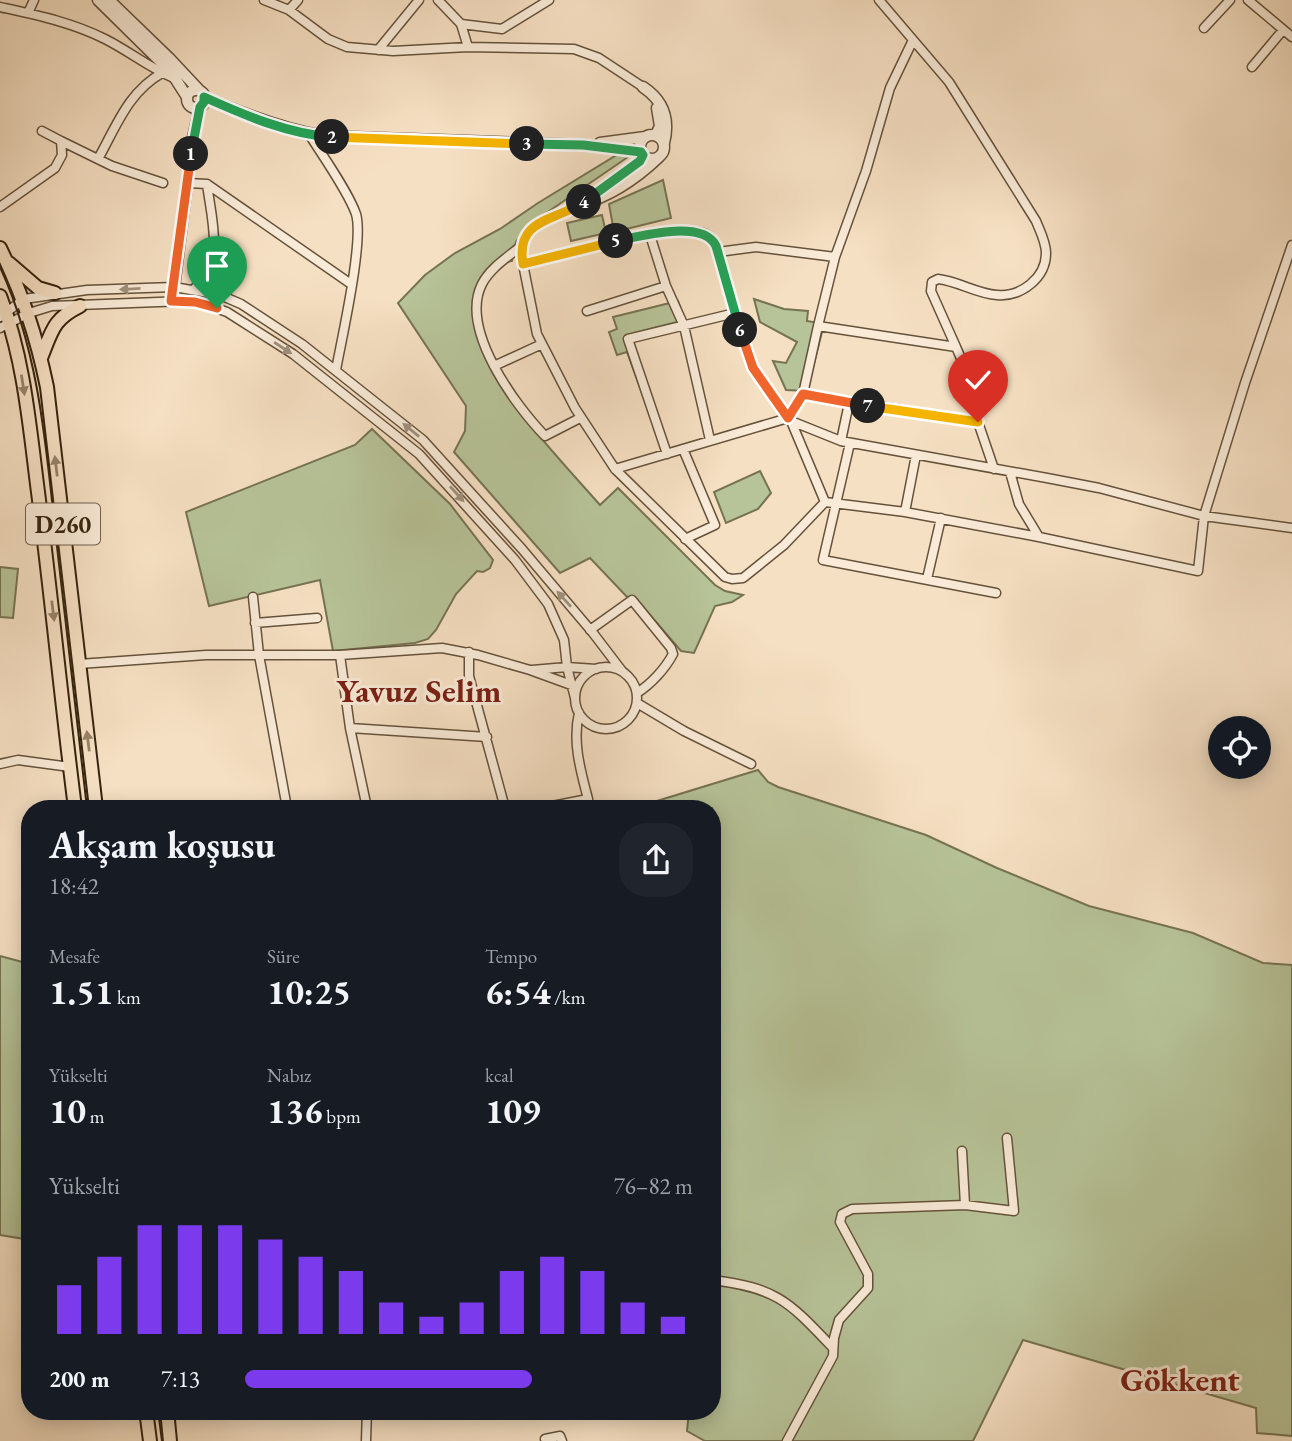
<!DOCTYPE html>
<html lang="tr">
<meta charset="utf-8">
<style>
body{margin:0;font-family:"EB Garamond",serif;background:#20242c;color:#f1f3f6;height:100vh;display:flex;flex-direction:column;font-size:26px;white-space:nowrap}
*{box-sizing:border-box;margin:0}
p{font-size:23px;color:#9ea1a6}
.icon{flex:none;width:38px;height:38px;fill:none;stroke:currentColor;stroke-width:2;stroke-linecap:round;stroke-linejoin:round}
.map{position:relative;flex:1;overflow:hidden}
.side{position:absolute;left:21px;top:800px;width:700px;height:620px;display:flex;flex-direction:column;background:#171b24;border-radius:28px;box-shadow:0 4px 18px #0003}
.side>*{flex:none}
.controls{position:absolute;left:1208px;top:716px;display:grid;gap:14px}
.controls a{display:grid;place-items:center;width:63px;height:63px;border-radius:50%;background:#171b24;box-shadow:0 4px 18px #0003;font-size:35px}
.pin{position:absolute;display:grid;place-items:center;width:60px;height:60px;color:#fff;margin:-72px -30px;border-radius:50% 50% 50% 0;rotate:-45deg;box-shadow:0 0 7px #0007}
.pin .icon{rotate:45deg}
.km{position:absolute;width:35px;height:35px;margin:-18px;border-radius:50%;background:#222;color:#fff;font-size:19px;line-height:35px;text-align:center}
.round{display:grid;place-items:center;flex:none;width:74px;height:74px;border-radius:28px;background:#20242c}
.overview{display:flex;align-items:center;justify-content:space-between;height:119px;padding:0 28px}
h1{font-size:38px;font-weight:700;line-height:52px}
.metrics{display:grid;grid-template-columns:repeat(3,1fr);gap:10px;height:119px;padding:7px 28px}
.metrics div{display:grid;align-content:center}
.metrics b{font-size:35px;font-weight:700}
.metrics small{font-size:19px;font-weight:400}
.metrics p{font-size:19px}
.chart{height:196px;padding:14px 28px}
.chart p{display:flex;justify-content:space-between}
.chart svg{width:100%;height:126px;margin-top:7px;stroke:#7c3aed;stroke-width:6}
ul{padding:0 28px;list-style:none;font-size:23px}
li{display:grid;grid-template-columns:112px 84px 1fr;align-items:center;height:52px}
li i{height:18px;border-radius:9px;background:#7c3aed}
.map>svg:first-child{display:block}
.green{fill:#b7c398;stroke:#767353;stroke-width:2}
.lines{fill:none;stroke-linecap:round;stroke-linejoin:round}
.minor-casing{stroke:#65523b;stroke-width:11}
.tertiary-casing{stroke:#65523b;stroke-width:13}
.trunk-casing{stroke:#35230e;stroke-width:16}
.minor{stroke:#f9ebd8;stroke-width:8}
.tertiary{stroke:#f9ebd8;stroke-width:10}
.trunk{stroke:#f6e0c3;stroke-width:12}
.tram{stroke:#35230e;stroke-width:2}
.oneway{fill:#a1917d}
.oneway2{fill:#968268}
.split-1-casing{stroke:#fff;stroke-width:14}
.split-2-casing{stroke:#fff;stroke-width:14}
.split-3-casing{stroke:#fff;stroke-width:14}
.split-4-casing{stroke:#fff;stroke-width:14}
.split-5-casing{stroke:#fff;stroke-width:14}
.split-6-casing{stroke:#fff;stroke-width:14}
.split-7-casing{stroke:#fff;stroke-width:14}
.split-8-casing{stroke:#fff;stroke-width:14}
.split-1{stroke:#f0652b;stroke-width:9}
.split-2{stroke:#22a559;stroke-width:9}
.split-3{stroke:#f5b400;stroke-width:9}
.split-4{stroke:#22a559;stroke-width:9}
.split-5{stroke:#f5b400;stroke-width:9}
.split-6{stroke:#22a559;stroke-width:9}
.split-7{stroke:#f0652b;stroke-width:9}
.split-8{stroke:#f5b400;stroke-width:9}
.labels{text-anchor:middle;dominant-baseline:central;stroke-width:6;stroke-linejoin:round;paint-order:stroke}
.shield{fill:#f9ebd8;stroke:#705f4b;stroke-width:2}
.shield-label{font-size:24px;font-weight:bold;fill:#35230e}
.district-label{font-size:33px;font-weight:bold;fill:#7a1f14;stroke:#f9ebd8}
</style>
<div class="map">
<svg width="1292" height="1441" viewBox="0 0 1292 1441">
<rect width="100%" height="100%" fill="#f6e0c3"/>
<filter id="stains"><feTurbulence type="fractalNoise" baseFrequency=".00286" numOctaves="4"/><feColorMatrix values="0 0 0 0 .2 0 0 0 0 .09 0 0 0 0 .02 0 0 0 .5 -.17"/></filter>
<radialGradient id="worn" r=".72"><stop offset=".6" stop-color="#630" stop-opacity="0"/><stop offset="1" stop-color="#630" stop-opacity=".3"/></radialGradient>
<!-- green -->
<path class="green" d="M620 153 628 157 526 227 516 242 512 261 497 264C492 271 485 279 482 287 479 298 476 318 477 330 480 378 567 467 600 505L618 488 715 585 725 591 743 595 732 602 715 606 694 653 681 651 638 601 633 597 629 599 590 558 560 573 454 452 465 431 466 406 398 303 425 275 455 253 500 229 538 203Z
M663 180 671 218 614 232 609 204Z
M602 215 606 233 571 241 567 223Z
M754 299 784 309 808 311 807 321 824 324 807 391 786 390 773 361 786 363 797 342 760 322Z
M678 301 685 320 626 335 652 405 647 407 627 352 617 355 609 332 617 329 613 317Z
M372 429 450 504 493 560 490 568 483 572 477 571 456 594 436 630 428 639 415 643 333 651 320 580 209 606 186 512 355 445Z
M760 471 771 493 758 509 726 523 714 492Z
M0 567 18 569 13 618 0 617Z
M758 770 768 782 778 787 926 835 997 868 1089 906 1193 933 1263 963 1292 965V1436L1257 1433 1256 1408 1023 1340 973 1441H705L687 1431 689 1411 712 1410V808H634Z
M0 956 30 964V1240L0 1235Z"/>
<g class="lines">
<defs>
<path id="minor" d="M264 0 289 10 328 39 347 47 393 51 468 47 574 49 599 58 643 87
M438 0 461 24 468 47
M879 0 949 82 1036 221C1040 231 1046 242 1046 253 1046 278 1021 297 997 295 977 294 958 281 938 279L932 282 931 291 956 347
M1248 0 1292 37
M0 7C36 15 71 22 105 39 129 51 151 69 176 79
M289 10 298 0
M28 13 34 0
M461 24 502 29 549 0
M1204 28 1230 0
M378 50 419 0
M1252 67 1283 30
M309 134C322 155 348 191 356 214 364 241 342 337 336 370
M61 141 112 166 163 183
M98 159C116 127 128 92 162 73
M187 183 207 184 351 284
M579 205 540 223 526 235 522 242 523 264 537 334 575 408 615 469 725 577 732 579 743 578 784 545 825 502 791 421
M0 207 55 168 62 155 61 141 42 131
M650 235 666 286 684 326 710 440
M521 246C508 257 490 268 482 284 459 329 515 405 545 436L580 418
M718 252 756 247 835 257 866 171 890 88 913 40
M523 264C558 256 677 220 706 234 711 237 714 241 716 246L738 326 753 368 791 421 841 441 1047 478 1099 488 1204 516 1292 528
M194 289C225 259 212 223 207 184
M587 311 666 286
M0 317 24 299 87 290 174 287 220 295 241 304 302 344 423 440 522 549 593 633 622 671
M818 326 835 257
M0 328 29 313 52 306 185 301 204 304 227 312 293 354 419 454 515 560 548 604 564 640 567 667 575 698
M494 366 542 344
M803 394 818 326 956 347 970 379 978 422
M841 441 849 403
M850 443 823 560 996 593
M683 449 715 525 685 539
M667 454 628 339 735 313
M615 469 788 418 803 394 978 422 994 469
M1010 472 1019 504 1039 537
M825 502 905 512 1039 537 1198 571 1204 516 1245 383 1292 245
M905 512 916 455
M927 579 941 518
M253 597 259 655 287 808
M255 623 317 618
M590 630 632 600 671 648 673 654C665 669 651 684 637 693
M469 652V676L505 808
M340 655 350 728 367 808
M79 664 206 655H340L442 648 478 655 530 670 574 686
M575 698a31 31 0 1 1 62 0a31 31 0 1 1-62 0Z
M532 670 567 667 596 669
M637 703 684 731 751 764
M350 728 487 737
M0 764 18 760 70 767
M542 808 588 799C581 772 572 742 579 713
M962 1151 965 1205
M712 1280C778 1288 789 1302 833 1348
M366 1441 367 1410
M546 1441 545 1439 560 1436 562 1441
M787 1441 833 1356 834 1338 839 1320 868 1288V1274L840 1222 842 1214 852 1209 965 1205 1014 1211 1007 1138"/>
<path id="tertiary" d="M98 0 171 72 187 97
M109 0 169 58 199 90
M643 87C664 101 670 119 664 143
M187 99a9 9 0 1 1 18 0a9 9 0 1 1-18 0Z
M204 97C243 114 281 128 322 136L583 145 641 151
M656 135 660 126 657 108
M640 147a12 12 0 1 1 24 0a12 12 0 1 1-24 0Z
M600 143 645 137
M594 195C610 184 635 172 643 155
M579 205C609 197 637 178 659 157
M174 287 193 138 200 107"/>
<path id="trunk" d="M0 248C23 296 36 334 47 387L96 808
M9 263 38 288 55 293
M0 296C25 360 30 432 39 500 52 603 62 706 75 808
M41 358C52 331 53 319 80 306
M146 1410 150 1441
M167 1410 170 1441"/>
</defs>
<!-- minor casing -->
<use href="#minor" class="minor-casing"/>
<!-- tertiary casing -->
<use href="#tertiary" class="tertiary-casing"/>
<!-- trunk casing -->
<use href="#trunk" class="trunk-casing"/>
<!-- minor -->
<use href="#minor" class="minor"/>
<!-- tertiary -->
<use href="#tertiary" class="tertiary"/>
<!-- trunk -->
<use href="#trunk" class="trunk"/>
<!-- tram -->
<path class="tram" d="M0 267C39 351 46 446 56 538 67 628 77 718 87 808
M158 1410 162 1441"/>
</g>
<!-- one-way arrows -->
<defs><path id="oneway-solid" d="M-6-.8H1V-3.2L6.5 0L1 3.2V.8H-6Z" transform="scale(1.75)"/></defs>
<g class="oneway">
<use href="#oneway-solid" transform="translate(130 289) rotate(177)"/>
<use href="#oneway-solid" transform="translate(283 348) rotate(33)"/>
<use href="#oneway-solid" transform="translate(411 430) rotate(-141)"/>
<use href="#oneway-solid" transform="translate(457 494) rotate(48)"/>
<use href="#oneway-solid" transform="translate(564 599) rotate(-132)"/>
</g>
<g class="oneway2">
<use href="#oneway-solid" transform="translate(23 385) rotate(81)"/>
<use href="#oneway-solid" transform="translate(56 466) rotate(-97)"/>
<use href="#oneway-solid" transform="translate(53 611) rotate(83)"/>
<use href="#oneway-solid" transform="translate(88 741) rotate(-97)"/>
</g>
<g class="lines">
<defs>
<path id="split-1" d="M191 154 171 301 195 302 217 308"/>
<path id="split-2" d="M191 154 200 107 204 102V97C244 115 288 134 332 137"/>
<path id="split-3" d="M332 137 527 144"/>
<path id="split-4" d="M527 144 583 145 641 152 643 155 640 161 584 202"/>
<path id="split-5" d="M584 202C556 221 515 218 523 264L616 241"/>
<path id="split-6" d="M616 241C640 236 703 219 716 246L740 330"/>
<path id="split-7" d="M740 330 753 368 788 418 803 394 868 406"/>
<path id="split-8" d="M868 406 978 422"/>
</defs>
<!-- split-1 casing -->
<use href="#split-1" class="split-1-casing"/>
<!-- split-2 casing -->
<use href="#split-2" class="split-2-casing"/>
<!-- split-3 casing -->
<use href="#split-3" class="split-3-casing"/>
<!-- split-4 casing -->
<use href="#split-4" class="split-4-casing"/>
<!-- split-5 casing -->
<use href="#split-5" class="split-5-casing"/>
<!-- split-6 casing -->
<use href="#split-6" class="split-6-casing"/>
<!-- split-7 casing -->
<use href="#split-7" class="split-7-casing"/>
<!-- split-8 casing -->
<use href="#split-8" class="split-8-casing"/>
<!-- split-1 -->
<use href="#split-1" class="split-1"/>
<!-- split-2 -->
<use href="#split-2" class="split-2"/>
<!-- split-3 -->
<use href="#split-3" class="split-3"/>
<!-- split-4 -->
<use href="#split-4" class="split-4"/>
<!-- split-5 -->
<use href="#split-5" class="split-5"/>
<!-- split-6 -->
<use href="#split-6" class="split-6"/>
<!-- split-7 -->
<use href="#split-7" class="split-7"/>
<!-- split-8 -->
<use href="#split-8" class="split-8"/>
</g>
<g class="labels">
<!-- shield labels -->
<rect class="shield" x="26" y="503.5" width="74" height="41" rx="5"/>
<g class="shield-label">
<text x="63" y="524">D260</text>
</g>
<!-- district labels -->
<g class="district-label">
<text x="419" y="690">Yavuz Selim</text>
<text x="1180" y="1379">Gökkent</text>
</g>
</g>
<rect width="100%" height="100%" filter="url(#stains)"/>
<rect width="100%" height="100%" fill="url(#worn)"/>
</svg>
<div class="controls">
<a><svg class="icon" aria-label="locate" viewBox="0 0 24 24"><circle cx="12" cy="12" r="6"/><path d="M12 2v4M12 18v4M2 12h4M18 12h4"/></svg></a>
</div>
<div class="pin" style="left:217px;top:308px;background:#1e9e55"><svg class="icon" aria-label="arrive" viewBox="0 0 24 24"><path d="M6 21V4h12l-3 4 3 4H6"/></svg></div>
<div class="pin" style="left:978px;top:422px;background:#d93025"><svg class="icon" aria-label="check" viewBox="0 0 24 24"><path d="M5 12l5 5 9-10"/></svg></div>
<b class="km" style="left:191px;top:154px">1</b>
<b class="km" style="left:332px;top:137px">2</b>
<b class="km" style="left:527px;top:144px">3</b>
<b class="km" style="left:584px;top:202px">4</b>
<b class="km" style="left:616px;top:241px">5</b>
<b class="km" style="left:740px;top:330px">6</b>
<b class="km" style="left:868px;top:406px">7</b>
<section class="side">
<div class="overview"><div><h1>Akşam koşusu</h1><p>18:42</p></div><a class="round"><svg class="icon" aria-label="share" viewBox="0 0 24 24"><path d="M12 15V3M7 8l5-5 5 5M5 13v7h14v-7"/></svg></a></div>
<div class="metrics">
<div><p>Mesafe</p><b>1.51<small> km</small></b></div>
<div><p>Süre</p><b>10:25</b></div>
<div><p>Tempo</p><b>6:54<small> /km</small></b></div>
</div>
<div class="metrics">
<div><p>Yükselti</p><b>10<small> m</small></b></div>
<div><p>Nabız</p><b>136<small> bpm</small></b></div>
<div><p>kcal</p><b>109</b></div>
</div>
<div class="chart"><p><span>Yükselti</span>76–82 m</p>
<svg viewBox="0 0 160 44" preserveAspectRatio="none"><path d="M5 44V27M15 44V17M25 44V6M35 44V6M45 44V6M55 44V11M65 44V17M75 44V22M85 44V33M95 44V38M105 44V33M115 44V22M125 44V17M135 44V22M145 44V33M155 44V38"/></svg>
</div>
<ul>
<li><b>200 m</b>7:13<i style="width:64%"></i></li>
</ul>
</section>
</div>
